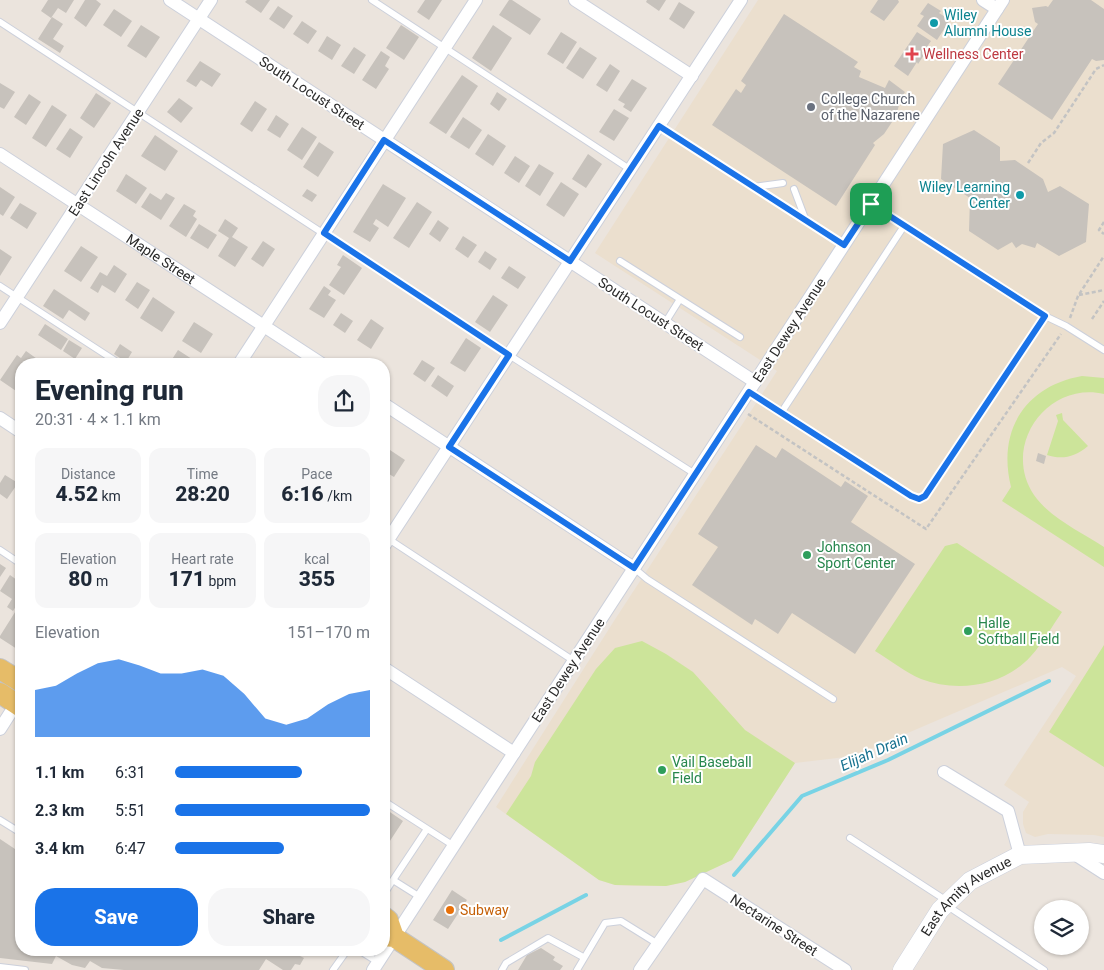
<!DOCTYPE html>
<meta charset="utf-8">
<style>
body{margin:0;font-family:Roboto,sans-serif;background:#f6f6f7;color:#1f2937;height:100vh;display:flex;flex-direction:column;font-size:19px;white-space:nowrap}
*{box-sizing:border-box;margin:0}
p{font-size:16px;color:#747a83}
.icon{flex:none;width:28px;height:28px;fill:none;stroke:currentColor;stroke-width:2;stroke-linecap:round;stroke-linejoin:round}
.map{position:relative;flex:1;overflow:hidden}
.drawer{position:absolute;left:15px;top:358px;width:375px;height:598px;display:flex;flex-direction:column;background:#fff;border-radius:20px;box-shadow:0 1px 4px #0004}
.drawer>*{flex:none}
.fabs{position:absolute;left:1034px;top:900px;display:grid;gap:10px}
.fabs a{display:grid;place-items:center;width:55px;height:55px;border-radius:50%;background:#fff;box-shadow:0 1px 4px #0004;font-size:25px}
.pin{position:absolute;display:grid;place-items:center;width:42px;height:42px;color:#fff;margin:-21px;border-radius:10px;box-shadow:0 2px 8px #0006}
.round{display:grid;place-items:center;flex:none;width:52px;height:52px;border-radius:20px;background:#f6f6f7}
.overview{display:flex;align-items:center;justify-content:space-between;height:85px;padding:0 20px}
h1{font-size:28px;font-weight:800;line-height:38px}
.stats{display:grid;grid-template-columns:repeat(3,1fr);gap:8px;height:85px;padding:5px 20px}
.stats div{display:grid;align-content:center;border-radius:12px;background:#f6f6f7;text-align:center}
.stats b{font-size:21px;font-weight:800}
.stats small{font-size:14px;font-weight:400}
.stats p{font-size:14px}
.chart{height:140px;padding:10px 20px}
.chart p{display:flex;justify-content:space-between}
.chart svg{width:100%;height:90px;margin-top:5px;fill:#1a73e8;opacity:.7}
.primary-button{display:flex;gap:10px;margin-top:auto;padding:10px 20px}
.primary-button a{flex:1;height:58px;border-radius:20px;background:#1a73e8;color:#fff;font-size:20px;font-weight:800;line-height:58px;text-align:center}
.primary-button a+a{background:#f6f6f7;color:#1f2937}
ul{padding:0 20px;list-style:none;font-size:16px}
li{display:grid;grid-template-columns:80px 60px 1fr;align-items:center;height:38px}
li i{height:12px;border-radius:6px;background:#1a73e8}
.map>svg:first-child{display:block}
.education{fill:#ebdfce}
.pitch{fill:#cce49a}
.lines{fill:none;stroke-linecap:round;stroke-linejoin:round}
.stream{stroke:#78d3e5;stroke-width:4}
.building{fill:#c7c2bc}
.service-casing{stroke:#ccd0db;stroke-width:8}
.minor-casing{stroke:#ccd0db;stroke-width:14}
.secondary-casing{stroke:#ccd0db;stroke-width:19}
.primary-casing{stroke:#c3c3c3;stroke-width:22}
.path{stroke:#c3c3c3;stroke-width:2.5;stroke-dasharray:4 2.5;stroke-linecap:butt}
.service{stroke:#fff;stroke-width:6}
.minor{stroke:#fff;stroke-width:12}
.secondary{stroke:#fff;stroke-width:18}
.primary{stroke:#e6bc68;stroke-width:20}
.route-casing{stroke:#fff;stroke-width:10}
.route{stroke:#1a73e8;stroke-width:6}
.culture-dot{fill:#0f9aa8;stroke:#fff;stroke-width:2}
.health-dot{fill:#e0444e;stroke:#fff;stroke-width:2}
.worship-dot{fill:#6b7280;stroke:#fff;stroke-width:2}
.leisure-dot{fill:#2e9e5b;stroke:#fff;stroke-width:2}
.food-dot{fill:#e8710a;stroke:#fff;stroke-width:2}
.labels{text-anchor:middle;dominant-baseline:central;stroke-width:4;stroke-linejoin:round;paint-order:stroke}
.culture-label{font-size:14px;fill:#0d838f;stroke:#fff;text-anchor:start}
.health-label{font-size:14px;fill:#be3a42;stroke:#fff;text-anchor:start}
.street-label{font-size:14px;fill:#2a2a2a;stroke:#fff}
.worship-label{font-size:14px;fill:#5b616d;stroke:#fff;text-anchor:start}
.leisure-label{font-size:14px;fill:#27864d;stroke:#fff;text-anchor:start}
.food-label{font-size:14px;fill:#c56008;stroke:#fff;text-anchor:start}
.water-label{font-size:15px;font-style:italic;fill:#187290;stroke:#fff}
</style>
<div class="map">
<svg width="1104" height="970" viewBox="0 0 1104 970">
<rect width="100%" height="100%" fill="#ebe4dd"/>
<!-- education -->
<path class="education" d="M758 0H1104V837L1094 835 1048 834 1035 837 1026 833 1023 824V812L1029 802 1004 785 1076 676 1062 667 854 756 795 763 732 860 685 882 666 886H635L615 885 599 880 496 807 614 621 777 371 595 253Z"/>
<!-- pitch -->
<path class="pitch" d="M1082 376 1104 378V394C1047 381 1001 446 1034 495 1050 518 1081 532 1104 547V567L1002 501 1011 487C997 431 1025 386 1082 376Z
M1062 413 1063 420 1088 446C1075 457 1062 460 1047 455L1058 421 1056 415Z
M957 543 1062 612C1052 626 1043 643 1031 656 1004 686 958 693 921 679 905 672 890 660 875 651L945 546Z
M642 641 666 654 693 672 745 730 795 763 732 860 685 882 666 886 615 885 599 880 506 814 531 776 535 762 596 669 615 648Z
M1104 645V767L1049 732Z"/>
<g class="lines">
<!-- stream -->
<path class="stream" d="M734 875 802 796 888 760 1049 681
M501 940 586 895"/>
</g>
<!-- building -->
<path class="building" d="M48 0H74L66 13 58 8 51 18 41 11Z
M85 0H96L101 4 86 27 74 18Z
M247 0H270L261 13 245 2Z
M425 0H442L429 20 417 12Z
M509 0H512L541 19 530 35 499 15Z
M647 0H666L659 11 646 2Z
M878 0H898L899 2 884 21 870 12Z
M1053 0H1091L1104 9V60L1096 61 1092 59 1052 120 998 84 1038 24 1035 22 1032 8 1046 6 1048 7Z
M679 2 695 12 684 29 669 19Z
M928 3 941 11 939 13 950 20 937 40 917 26 924 16 920 14Z
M278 6 293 16 284 29 269 19Z
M114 9 132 21 121 37 103 25Z
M784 14 858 62 854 67 861 71 859 77 885 88 889 80 905 92 901 98 896 116 884 134 873 143 875 145 836 206 712 125 736 89 741 93 746 85 741 81Z
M52 17 63 24 53 39 64 46 60 53 38 39Z
M302 21 317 31 308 44 293 34Z
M141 25 160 37 146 58 127 46Z
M401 25 419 37 404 60 386 48Z
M493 25 512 38 491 71 472 58Z
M561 32 577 42 563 64 547 54Z
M917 32 931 41 922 54 924 55 918 64 917 62 908 76 894 66Z
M327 36 341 45 332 60 318 51Z
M354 47 366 55 354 74 341 66Z
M580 47 597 58 583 79 566 68Z
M381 51 390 57 385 66 389 69 376 89 362 80Z
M200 61 221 74 212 87 201 80 196 87 186 81Z
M610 64 620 71 607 92 596 85Z
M462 75 478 86 446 134 429 123Z
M632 79 647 88 631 112 623 107 625 104 618 100Z
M0 83 15 92 4 109 0 107Z
M497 92 507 99 499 111 490 104Z
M96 93 111 103 94 128 80 118Z
M29 94 41 102 26 125 14 117Z
M179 98 193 108 181 123 167 112Z
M255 101 267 109 252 132 240 124Z
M52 105 67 115 46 147 32 138Z
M614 109 629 118 614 141 599 132Z
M276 115 289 124 280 138 267 130Z
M463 117 482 130 469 149 450 137Z
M302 127 317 137 302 160 287 150Z
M70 128 83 137 70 158 56 149Z
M974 130 1000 147V161L1015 160 1043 179 1048 192 1060 186 1089 204 1086 242 1059 256 1037 243 1035 248 1022 244 1016 248 1012 242 998 250 969 231 970 198 941 179 943 144Z
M488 134 506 146 493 166 475 154Z
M155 135 178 151 165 171 141 156Z
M319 142 334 152 318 177 303 167Z
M588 154 602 164 586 188 572 179Z
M515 156 530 166 519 183 504 173Z
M539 164 554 173 540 196 525 186Z
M126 174 147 188 136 204 116 191Z
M561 182 579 194 564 217 546 205Z
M383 184 406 198 388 227 376 219 373 224 379 228 370 242 353 232Z
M0 187 15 197 3 216 0 214Z
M307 189 317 195 312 202 302 196Z
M150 193 161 200 166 193 175 198 161 220 141 207Z
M417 202 432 212 409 248 393 238Z
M20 203 37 213 27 229 10 218Z
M184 204 196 211 193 216 197 219 186 237 169 226Z
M225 219 238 228 232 237 248 247 235 267 218 256 229 238 218 231Z
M438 220 449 228 440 242 429 234Z
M199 224 217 235 208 249 190 238Z
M463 236 477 245 468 258 455 249Z
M263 241 275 249 263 267 251 259Z
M81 246 98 257 81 282 64 271Z
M0 249 12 257 0 276Z
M485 251 497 259 490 270 478 262Z
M343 255 362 268 344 295 329 285 341 267 337 265Z
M114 265 127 274 115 293 102 285 98 293 90 288 100 272 107 276Z
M509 266 526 277 518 289 501 278Z
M137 282 150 290 138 309 125 300Z
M324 286 331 291 328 295 336 300 324 318 309 309Z
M54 289 90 313 85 321 69 310 63 319 43 306Z
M493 295 508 305 490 332 475 322Z
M153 297 175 312 162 332 140 318Z
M341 313 353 321 345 333 333 325Z
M371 319 384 328 371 349 357 340Z
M194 322 213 334 201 353 182 341Z
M45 324 68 339 61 350 38 335Z
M466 338 481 348 465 372 450 363Z
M69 340 82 348 75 359 63 351Z
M120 344 132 352 126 362 114 354Z
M178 350 195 361 194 364H169Z
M26 351 40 361 38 364H21V389L19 393 0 380 17 355 21 358Z
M422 360 435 368 425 382 413 374Z
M438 375 454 386 447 397 431 386Z
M756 445 776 458 782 448 841 487 845 481 868 496 851 522 915 564 855 654 792 613 778 634 755 619 752 625 692 585 718 547 698 534Z
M390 450 405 460 394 477 384 471V460Z
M1038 453 1046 456 1044 464 1036 461Z
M5 475 18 483 7 499 0 494V483Z
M0 564 6 568 0 577Z
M10 575 21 583V598L13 611 7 607 12 599 0 591Z
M17 609 21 612V642L17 649 0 638V636Z
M384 808 403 821 384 850Z
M0 839 21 853V949H301L304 950 300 956 304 958 300 965 295 964 291 970H283L266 959 259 970H124L102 968 90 961 85 968 72 965 56 956 52 964 0 958Z
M384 863 389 867 384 876Z
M452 890 467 900 448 929 433 920Z
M541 948 555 957 553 960 563 966 560 970H518L527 955Z"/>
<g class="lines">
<defs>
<path id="service" d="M372 0 631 170
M0 22 509 355 695 474
M659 126 844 245
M754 187 783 183
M794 189 806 221
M871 204 1045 316 1066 326 1104 350
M620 261 740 337
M0 286 120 364
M665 323 680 299
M749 392 911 496 919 499 925 497 1045 316
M781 413 904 226
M387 538 574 661
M0 550 21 564
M634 568 647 579 833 699
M384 801 454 846
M0 820 21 833
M850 838 947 901
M384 894 393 880
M420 897 393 880 427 829
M946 905 1044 970
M357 949 378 962
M0 967 25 970
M333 970 348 949
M502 970 506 963 548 938 583 957
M577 970 605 923 621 921 658 944"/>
<g id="minor">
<path d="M170 0 755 382"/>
<path d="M575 0 692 76"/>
<path d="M983 0 997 9"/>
<path id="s1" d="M0 154 322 364"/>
<path d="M0 323 211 0"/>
<path d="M239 364 476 0"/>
<path d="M384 404 634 568"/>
<path d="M0 418 21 432"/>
<path d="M384 546 741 0"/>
<path d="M384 668 514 753"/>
<path d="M0 729 16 704"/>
<path d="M944 772 1008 811 1020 855"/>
<path d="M1073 853 1104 873"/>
<path d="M373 970 1003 0"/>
<path d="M640 970 703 879 845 970"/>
</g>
<g id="secondary">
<path id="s2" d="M902 970 940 910 970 881 1020 855 1089 852 1104 854"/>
</g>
<path id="primary" d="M0 669 21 682
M0 693 21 707
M384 917 388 920 394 937
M384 936 394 937 444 970"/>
</defs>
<!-- service casing -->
<use href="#service" class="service-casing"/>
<!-- minor casing -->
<use href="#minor" class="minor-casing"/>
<!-- secondary casing -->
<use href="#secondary" class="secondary-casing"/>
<!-- primary casing -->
<use href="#primary" class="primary-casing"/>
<!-- path -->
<path class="path" d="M1028 163 1041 143 1054 133 1096 69 1104 65
M1104 222 1099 230 1104 234
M1079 295 1104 290
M1070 318 1078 296 1104 256
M1092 319 1104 301
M748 414 926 529 1061 334"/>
<!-- service -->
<use href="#service" class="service"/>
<!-- minor -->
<use href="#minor" class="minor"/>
<!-- secondary -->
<use href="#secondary" class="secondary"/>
<!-- primary -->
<use href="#primary" class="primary"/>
</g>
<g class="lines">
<defs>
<path id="route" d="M659 126 844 245 871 204 1045 316 925 496 919 499 911 496 749 392 634 568 449 447 509 355 324 233 384 140 570 261Z"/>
</defs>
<!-- route casing -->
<use href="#route" class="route-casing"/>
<!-- route -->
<use href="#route" class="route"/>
</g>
<!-- markers -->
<g class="culture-dot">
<circle cx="934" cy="23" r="5"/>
<circle cx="1020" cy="195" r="5"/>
</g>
<path class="health-dot" d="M909.5 46.5h5v5h5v5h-5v5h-5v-5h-5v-5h5z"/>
<circle class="worship-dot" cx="811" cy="107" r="5"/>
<g class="leisure-dot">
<circle cx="807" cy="555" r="5"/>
<circle cx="968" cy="631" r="5"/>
<circle cx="662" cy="770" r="5"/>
</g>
<circle class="food-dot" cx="450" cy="910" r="5"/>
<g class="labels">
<!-- culture labels -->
<g class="culture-label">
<text x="944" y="15">Wiley<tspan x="944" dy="16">Alumni House</tspan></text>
<text x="1010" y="187" text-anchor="end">Wiley Learning<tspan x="1010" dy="16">Center</tspan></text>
</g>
<!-- health labels -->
<g class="health-label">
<text x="923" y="54">Wellness Center</text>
</g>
<!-- street labels -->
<g class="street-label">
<text transform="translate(312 93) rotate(33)">South Locust Street</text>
<text transform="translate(106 162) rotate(-57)">East Lincoln Avenue</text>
<text stroke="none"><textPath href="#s1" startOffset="192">Maple Street</textPath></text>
<text transform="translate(651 314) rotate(33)">South Locust Street</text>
<text transform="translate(789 330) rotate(-57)">East Dewey Avenue</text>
<text transform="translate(568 670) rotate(-57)">East Dewey Avenue</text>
<text stroke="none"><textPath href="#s2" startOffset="100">East Amity Avenue</textPath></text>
<text transform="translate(774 925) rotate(33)">Nectarine Street</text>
</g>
<!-- worship labels -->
<g class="worship-label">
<text x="821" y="99">College Church<tspan x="821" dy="16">of the Nazarene</tspan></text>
</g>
<!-- leisure labels -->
<g class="leisure-label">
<text x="817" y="547">Johnson<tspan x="817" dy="16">Sport Center</tspan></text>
<text x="978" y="623">Halle<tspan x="978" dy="16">Softball Field</tspan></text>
<text x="672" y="762">Vail Baseball<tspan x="672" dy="16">Field</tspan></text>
</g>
<!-- food labels -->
<g class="food-label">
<text x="460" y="910">Subway</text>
</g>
<!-- water labels -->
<g class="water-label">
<text transform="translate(874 752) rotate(-24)">Elijah Drain</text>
</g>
</g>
</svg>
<div class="fabs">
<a><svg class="icon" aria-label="layers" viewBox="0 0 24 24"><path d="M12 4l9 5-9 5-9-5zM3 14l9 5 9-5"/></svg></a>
</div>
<div class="pin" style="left:871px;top:204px;background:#1e9e55"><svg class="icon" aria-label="arrive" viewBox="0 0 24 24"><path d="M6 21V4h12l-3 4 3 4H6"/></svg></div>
<section class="drawer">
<div class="overview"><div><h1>Evening run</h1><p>20:31 · 4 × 1.1 km</p></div><a class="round"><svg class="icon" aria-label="share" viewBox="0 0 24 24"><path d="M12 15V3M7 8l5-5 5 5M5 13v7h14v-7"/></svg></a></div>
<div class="stats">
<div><p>Distance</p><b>4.52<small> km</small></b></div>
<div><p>Time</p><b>28:20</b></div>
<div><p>Pace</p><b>6:16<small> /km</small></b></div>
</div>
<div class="stats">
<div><p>Elevation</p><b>80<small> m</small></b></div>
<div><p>Heart rate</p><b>171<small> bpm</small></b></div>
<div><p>kcal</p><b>355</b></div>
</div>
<div class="chart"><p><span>Elevation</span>151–170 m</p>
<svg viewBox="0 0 160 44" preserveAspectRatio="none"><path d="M0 44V21L10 19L20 13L30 8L40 6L50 9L60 13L70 13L80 11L90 14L100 23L110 35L120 38L130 35L140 28L150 23L160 21V44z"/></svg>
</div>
<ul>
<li><b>1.1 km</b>6:31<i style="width:65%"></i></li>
<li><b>2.3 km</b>5:51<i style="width:100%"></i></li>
<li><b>3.4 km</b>6:47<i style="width:56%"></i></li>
</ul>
<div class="primary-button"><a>Save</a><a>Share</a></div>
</section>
</div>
